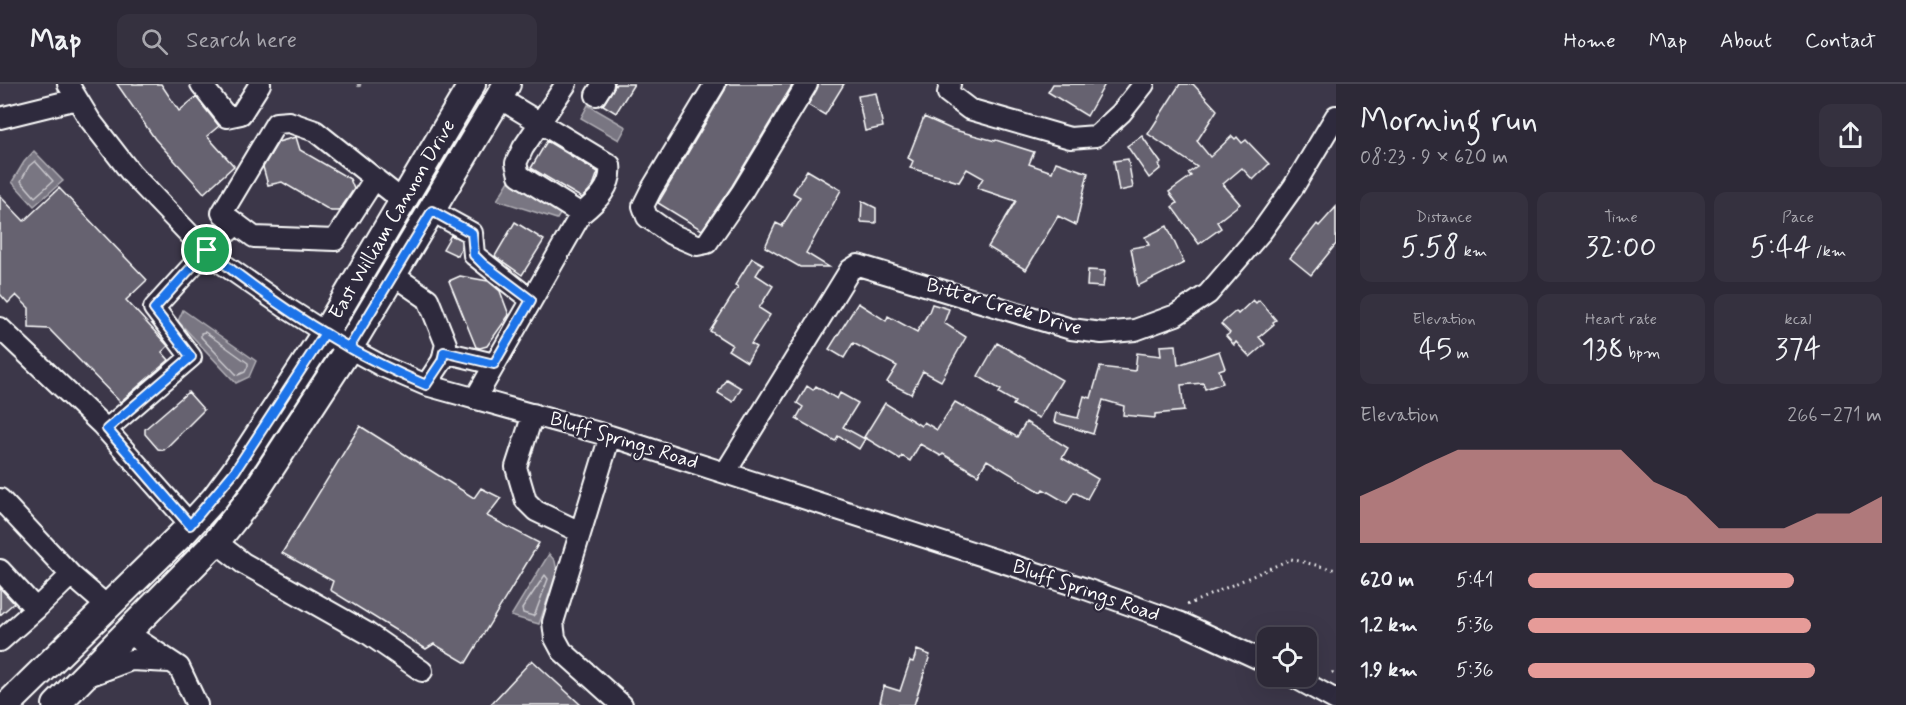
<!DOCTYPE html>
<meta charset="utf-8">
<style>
body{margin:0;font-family:Mynerve,sans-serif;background:#35313f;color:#f1f3f6;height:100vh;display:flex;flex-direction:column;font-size:22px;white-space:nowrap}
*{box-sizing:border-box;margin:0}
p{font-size:20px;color:#a7a6ad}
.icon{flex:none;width:33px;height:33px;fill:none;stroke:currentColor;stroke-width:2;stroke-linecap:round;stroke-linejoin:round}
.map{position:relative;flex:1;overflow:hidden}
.drawer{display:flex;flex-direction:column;background:#2d2937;width:570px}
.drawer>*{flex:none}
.buttons{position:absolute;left:1257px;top:543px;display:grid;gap:12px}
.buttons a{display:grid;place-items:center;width:60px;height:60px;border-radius:12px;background:#2d2937;box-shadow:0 6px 24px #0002,0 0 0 2px #484552;font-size:30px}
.pin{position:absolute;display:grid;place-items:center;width:51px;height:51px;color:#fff;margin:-26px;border:3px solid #fff;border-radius:50%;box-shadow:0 2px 6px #0007}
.round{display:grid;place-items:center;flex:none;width:63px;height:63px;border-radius:12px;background:#35313f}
.headline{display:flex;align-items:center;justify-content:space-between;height:102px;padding:0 24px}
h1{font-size:33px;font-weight:600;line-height:45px}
.metrics{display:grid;grid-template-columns:repeat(3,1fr);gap:9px;height:102px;padding:6px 24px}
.metrics div{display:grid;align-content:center;border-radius:12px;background:#35313f;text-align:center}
.metrics b{font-size:30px;font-weight:600}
.metrics small{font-size:16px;font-weight:400}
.metrics p{font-size:16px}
.chart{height:168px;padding:12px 24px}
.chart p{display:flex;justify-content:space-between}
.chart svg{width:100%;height:108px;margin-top:6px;fill:#e69b98;opacity:.7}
ul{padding:0 24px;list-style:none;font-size:20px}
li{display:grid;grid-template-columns:96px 72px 1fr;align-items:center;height:45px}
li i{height:15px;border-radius:8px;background:#e69b98}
header{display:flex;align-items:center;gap:36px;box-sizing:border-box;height:84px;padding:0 30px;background:#2d2937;border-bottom:2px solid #484552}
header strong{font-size:28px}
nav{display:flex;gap:33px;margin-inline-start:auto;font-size:21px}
.search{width:420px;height:54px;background:#35313f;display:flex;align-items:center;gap:15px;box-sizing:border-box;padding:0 21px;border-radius:12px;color:#a7a6ad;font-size:22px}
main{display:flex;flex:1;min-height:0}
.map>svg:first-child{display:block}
.water{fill:#797682;stroke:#afadb4;stroke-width:1.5}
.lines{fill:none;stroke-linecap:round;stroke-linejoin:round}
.shore{stroke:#c9c8cd;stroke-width:1.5}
.stream{stroke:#afadb4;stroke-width:4.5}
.building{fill:#666270;stroke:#fff;stroke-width:1.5}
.minor-casing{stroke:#fff;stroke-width:24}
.major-casing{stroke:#fff;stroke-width:30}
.path{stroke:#fff;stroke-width:3;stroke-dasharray:1.5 4.5;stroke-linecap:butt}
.minor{stroke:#2f2a3d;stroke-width:20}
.major{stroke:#2f2a3d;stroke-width:26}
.route-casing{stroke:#fff;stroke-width:12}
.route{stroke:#1a73e8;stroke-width:8}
.labels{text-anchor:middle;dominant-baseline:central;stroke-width:4.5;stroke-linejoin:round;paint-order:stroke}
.street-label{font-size:20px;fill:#fff;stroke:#2f2a3d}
</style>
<header>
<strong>Map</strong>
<div class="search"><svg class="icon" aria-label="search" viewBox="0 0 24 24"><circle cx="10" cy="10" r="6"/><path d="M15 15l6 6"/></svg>Search here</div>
<nav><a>Home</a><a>Map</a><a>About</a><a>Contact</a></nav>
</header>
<main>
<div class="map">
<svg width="1336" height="621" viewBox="0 0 1336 621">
<rect width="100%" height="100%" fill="#3c3749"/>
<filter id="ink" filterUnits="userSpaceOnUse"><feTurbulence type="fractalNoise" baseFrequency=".0167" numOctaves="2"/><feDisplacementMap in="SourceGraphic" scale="12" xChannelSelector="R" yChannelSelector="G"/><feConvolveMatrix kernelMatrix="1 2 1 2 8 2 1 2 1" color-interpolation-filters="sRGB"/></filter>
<g filter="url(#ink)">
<!-- water -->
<path class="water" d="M588 21 626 43 619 56 581 34Z
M34 67 63 97 34 122 12 98 24 78Z
M509 97 562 127 557 135 497 116Z
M183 226 256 277 249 293 236 299 178 237Z
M549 470 555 477 557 487 539 540 511 532Z"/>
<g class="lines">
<!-- shore -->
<path class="shore" d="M35 77 53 97 35 113 21 97 29 82Z
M205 248 248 279V282L245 288 238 291 236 290 201 253V249Z
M545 491 548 495 535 530 533 532 523 529 522 525Z"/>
<!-- stream -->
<path class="stream" d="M359 0V1"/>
</g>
<!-- building -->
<path class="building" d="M117 0H161L179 27 196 13 219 42 207 52 234 82 204 109 155 55Z
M616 0H634L616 29 603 21Z
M727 0H793L732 102 702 146 658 119 725 6Z
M819 0H844L825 31 808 21Z
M1053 0H1105L1087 32 1048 8Z
M1180 0H1193L1217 26 1197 57 1210 73 1232 52 1235 55 1237 53 1242 59 1246 56 1269 80 1253 96 1242 84 1223 100 1240 120 1217 138 1221 144 1199 160 1172 123 1177 119 1169 108 1191 92 1188 89 1197 83 1148 50Z
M876 9 883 43 865 47 858 12Z
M924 33 951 45 995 57 996 56 1034 68 1029 80 1052 88 1056 78 1088 89 1076 141 1058 132 1026 186 988 163 1016 117 977 104 983 94 967 85 959 98 910 84 913 77 908 74Z
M1142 52 1161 79 1159 81 1161 84 1149 94 1127 62Z
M296 53 300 66 350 95 354 105 339 127H331L282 98 268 101 263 83 278 58Z
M547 57 598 88 593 102 582 114 531 84Z
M1128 75 1133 104 1119 107 1114 77Z
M807 86 841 106 806 169 829 183H800L765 163 776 139 782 142 800 113 793 109Z
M59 104 147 196 126 216 168 262 162 268 169 276 120 318 49 245 29 244V224L16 211 8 219 0 210V112L24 137Z
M862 117 876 124V139L861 138Z
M1336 123V160L1311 191 1290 174 1317 140 1319 142Z
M515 138 544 156 522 191 495 172Z
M1167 142 1184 179 1138 202 1131 164 1149 161 1145 153Z
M451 151 461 156V165L458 172 443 165Z
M752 174 763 180 756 191 773 202 759 224 770 231 751 260 756 263 747 278 728 266 732 261 710 247 738 203 735 201Z
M1088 186 1105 187 1103 203 1087 202Z
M460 192 488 197 500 207 509 231 487 262 480 264 476 263 449 197Z
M1253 216 1256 219 1259 216 1276 236 1273 238 1274 240 1259 253 1265 260 1250 273 1236 258 1234 261 1226 252 1230 249 1221 240 1236 227 1238 230Z
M858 219 886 237 888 232 917 248 929 228 932 220 949 225 944 239 966 253 941 297 923 287 911 310 887 298 897 282 853 259 844 274 829 265Z
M997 259 1062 296 1039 334 1013 321 1015 318 999 309 1001 306 978 292Z
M1176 261 1178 281 1219 267 1225 284 1219 286 1223 299 1205 305 1203 299 1181 301 1184 327 1155 330V334L1123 331 1124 322 1103 316 1093 350 1054 338 1056 329 1078 334 1084 312 1091 314 1100 283 1135 287 1137 269 1161 272 1160 262Z
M726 295 741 304 733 318 718 309Z
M807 302 813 306 816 302 837 315 840 309 858 319 843 343 865 355 859 365 838 352 835 357 796 335 803 323 797 319Z
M188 308 204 326 164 366 158 365 145 350V345Z
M955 318 1017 353 1026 338 1068 364 1062 374 1098 395 1087 415 1074 408 1067 419 1043 405 1041 408 987 376 978 391 943 370 941 372 920 360 910 377 902 372 900 375 864 353 885 319 921 342 924 338 937 346Z
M360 342 474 414 481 404 501 414 487 432 539 459 466 579 434 560 426 565 330 506 333 497 282 469Z
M0 504 14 519 0 531Z
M917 566 930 571 914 621H890L880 618 884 602 900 607 910 577 913 578Z
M532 576 581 621H490Z"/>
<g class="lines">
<defs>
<path id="minor" d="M68 0 90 36 131 89 197 158 223 180 285 223 349 264 382 282 426 301 610 352 1083 504 1181 539 1268 579
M201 0 227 33 241 30 260 0
M566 0 523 64 516 79 519 91 581 130
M715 0 651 106 643 122 647 133 671 150 697 161 707 159 742 108 807 0
M950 0 948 9 969 25 1070 54 1096 52 1121 29 1144 0
M596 11 603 0
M0 34 77 15
M375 94 335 156 254 153 222 129 276 39 289 38 315 47 403 117
M432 127 472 149 474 171 531 216
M393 191 428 215 446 260 442 277 426 301
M0 244 102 341 191 441
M444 268 494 280
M475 315 581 130C597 117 613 102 610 81L499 14
M533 330 516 383 526 417 536 427 580 448
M107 345 191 273 154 224 207 166 237 140
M610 352 553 538 555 554 562 567 622 621
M725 389 850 186 858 181 1071 245 1102 249 1135 246 1176 231 1208 210 1262 147 1294 102 1336 32
M0 415 71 491 108 523
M216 458 243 479 367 549 422 587
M0 486 36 525 0 557
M36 525 71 491
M126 548 179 583 197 621
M1292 592 1336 616
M86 593 131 576 170 578"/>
<g id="major">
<path id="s1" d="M7 621 185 447 215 414 235 387 325 249 472 0"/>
<path d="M56 621 216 458 254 410 349 264 507 0"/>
</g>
</defs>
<!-- minor casing -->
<use href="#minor" class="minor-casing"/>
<!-- major casing -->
<use href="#major" class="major-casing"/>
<!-- path -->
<path class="path" d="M1187 521 1291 475 1336 486
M1332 589 1336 586"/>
<!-- minor -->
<use href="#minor" class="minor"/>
<!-- major -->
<use href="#major" class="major"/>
</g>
</g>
<g class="lines" filter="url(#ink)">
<defs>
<path id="route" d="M207 166 154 225 191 273 107 345 190 441 235 387 325 249 349 264 432 127 472 149 474 171 483 180 531 216 494 280 444 268 442 277 426 301C347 268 273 220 207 166"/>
</defs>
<!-- route casing -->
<use href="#route" class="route-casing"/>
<!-- route -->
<use href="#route" class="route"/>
</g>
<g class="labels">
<!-- street labels -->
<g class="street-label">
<text stroke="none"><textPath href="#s1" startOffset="624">East William Cannon Drive</textPath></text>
<text transform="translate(1004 223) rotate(16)">Bitter Creek Drive</text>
<text transform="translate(624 357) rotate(17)">Bluff Springs Road</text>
<text transform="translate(1086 507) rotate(19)">Bluff Springs Road</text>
</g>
</g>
</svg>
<div class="buttons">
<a><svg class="icon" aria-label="locate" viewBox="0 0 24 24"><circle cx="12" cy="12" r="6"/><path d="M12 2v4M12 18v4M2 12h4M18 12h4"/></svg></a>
</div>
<div class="pin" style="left:207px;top:166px;background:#1e9e55"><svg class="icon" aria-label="arrive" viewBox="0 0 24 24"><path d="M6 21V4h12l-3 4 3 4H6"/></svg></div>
</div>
<section class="drawer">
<div class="headline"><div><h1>Morning run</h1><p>08:23 · 9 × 620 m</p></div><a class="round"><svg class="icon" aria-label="share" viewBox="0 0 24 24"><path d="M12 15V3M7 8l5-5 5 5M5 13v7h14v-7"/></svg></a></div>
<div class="metrics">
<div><p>Distance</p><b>5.58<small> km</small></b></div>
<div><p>Time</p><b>32:00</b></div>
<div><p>Pace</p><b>5:44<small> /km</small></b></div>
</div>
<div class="metrics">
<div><p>Elevation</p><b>45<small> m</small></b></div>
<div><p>Heart rate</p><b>138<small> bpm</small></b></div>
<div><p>kcal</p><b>374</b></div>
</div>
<div class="chart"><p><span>Elevation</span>266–271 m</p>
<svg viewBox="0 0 160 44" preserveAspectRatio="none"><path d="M0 44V25L10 19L20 12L30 6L40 6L50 6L60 6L70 6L80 6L90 19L100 25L110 38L120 38L130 38L140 32L150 32L160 25V44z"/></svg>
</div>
<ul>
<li><b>620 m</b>5:41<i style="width:75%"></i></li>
<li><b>1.2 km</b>5:36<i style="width:80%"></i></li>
<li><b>1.9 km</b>5:36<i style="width:81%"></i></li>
</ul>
</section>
</main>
